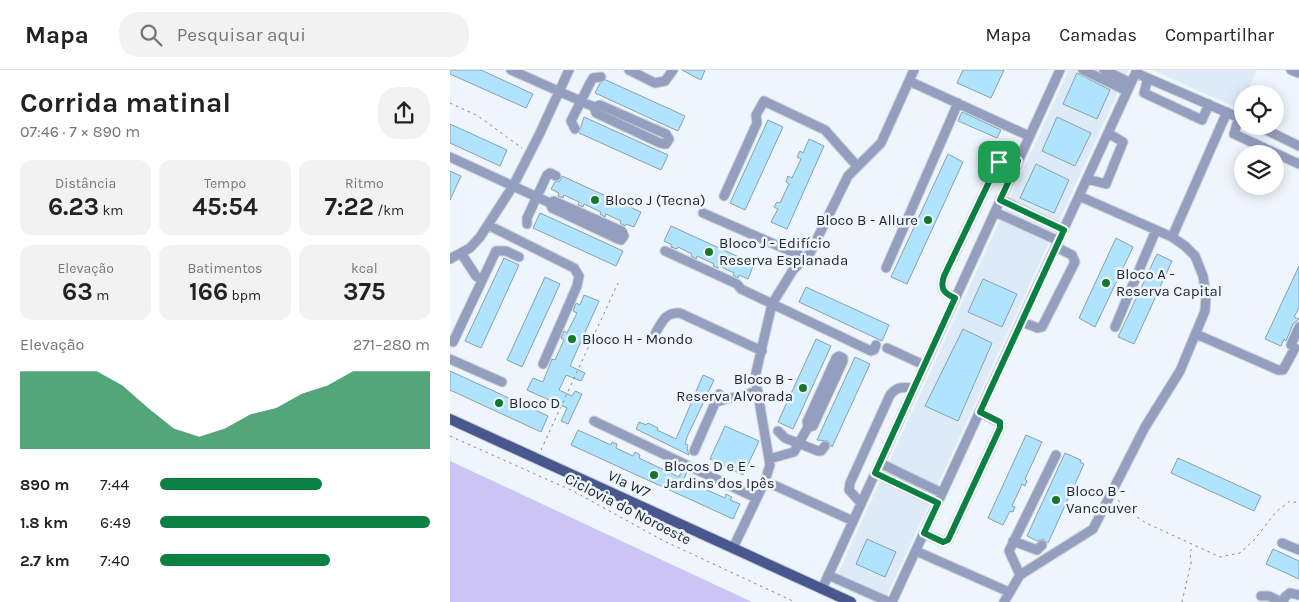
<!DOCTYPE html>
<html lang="pt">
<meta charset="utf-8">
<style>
body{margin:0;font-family:Karla,sans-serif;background:#f2f2f2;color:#222;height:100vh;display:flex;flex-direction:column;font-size:19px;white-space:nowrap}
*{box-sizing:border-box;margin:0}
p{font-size:16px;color:#767676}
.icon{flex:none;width:28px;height:28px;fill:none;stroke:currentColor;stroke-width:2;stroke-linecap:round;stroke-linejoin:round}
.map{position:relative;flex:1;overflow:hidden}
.details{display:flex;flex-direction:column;background:#fff;width:450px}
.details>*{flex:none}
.fabs{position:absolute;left:784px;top:15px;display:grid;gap:10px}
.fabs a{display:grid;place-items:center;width:50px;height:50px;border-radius:50%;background:#fff;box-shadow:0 2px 12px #0003;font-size:25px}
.pin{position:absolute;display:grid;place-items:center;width:42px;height:42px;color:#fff;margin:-21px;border-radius:10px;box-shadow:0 2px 8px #0006}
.round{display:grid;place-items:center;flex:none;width:52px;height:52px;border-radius:20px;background:#f2f2f2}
.headline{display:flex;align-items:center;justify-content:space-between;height:85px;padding:0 20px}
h1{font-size:28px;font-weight:700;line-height:38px}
.figures{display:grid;grid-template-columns:repeat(3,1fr);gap:8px;height:85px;padding:5px 20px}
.figures div{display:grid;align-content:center;border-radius:12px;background:#f2f2f2;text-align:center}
.figures b{font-size:25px;font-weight:700}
.figures small{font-size:14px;font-weight:400}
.figures p{font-size:14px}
.chart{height:140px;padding:10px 20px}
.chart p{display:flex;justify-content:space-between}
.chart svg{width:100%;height:90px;margin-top:5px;fill:#0b8043;opacity:.7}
ul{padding:0 20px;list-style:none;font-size:16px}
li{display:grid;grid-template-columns:80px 60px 1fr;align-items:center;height:38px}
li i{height:12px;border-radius:6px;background:#0b8043}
header{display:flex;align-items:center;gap:30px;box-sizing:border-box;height:70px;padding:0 25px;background:#fff;border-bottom:1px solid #e0e0e0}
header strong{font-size:24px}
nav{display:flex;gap:28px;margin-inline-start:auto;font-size:18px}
.search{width:350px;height:45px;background:#f2f2f2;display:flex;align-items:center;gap:12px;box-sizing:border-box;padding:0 18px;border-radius:20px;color:#767676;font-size:19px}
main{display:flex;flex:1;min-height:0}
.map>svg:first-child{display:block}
.built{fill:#ddeaf8}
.green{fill:#cbc4f4}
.building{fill:#b0e4fe;stroke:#8aa0aa}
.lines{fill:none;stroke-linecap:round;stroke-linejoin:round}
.minor-casing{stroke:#c9d0d7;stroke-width:11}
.major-casing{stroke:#c9d0d7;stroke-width:12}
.path{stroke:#82888f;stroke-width:1;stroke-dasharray:2.5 4;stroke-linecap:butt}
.minor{stroke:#949fbf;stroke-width:9}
.major{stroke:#48588f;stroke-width:10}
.route-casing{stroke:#fff;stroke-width:10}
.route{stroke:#0b8043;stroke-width:6}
.poi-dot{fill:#147829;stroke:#eef5fc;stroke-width:2}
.labels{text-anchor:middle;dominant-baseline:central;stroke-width:5;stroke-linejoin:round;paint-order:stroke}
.poi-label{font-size:15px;fill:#1f252c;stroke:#eef5fc;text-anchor:start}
.street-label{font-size:15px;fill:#1f252c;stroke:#eef5fc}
</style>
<header>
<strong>Mapa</strong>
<div class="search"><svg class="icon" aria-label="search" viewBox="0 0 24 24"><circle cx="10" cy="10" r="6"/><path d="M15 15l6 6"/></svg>Pesquisar aqui</div>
<nav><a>Mapa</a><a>Camadas</a><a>Compartilhar</a></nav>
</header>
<main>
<section class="details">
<div class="headline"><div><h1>Corrida matinal</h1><p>07:46 · 7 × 890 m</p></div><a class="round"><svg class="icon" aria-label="share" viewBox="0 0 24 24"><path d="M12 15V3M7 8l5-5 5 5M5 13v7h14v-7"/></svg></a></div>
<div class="figures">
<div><p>Distância</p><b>6.23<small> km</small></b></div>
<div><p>Tempo</p><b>45:54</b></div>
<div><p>Ritmo</p><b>7:22<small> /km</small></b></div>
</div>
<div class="figures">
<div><p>Elevação</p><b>63<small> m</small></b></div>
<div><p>Batimentos</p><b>166<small> bpm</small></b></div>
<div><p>kcal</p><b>375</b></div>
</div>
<div class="chart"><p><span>Elevação</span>271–280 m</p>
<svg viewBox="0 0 160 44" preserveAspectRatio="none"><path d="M0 44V6L10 6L20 6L30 6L40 13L50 24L60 34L70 38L80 34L90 27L100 24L110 17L120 13L130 6L140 6L150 6L160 6V44z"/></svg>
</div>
<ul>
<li><b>890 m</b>7:44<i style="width:60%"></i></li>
<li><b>1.8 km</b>6:49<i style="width:100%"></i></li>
<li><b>2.7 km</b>7:40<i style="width:63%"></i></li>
</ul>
</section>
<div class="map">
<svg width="849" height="532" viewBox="0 0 849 532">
<rect width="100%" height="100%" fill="#eef5fc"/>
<!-- built -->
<path class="built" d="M619 0H678L434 532H424L383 514Z
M703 0H807L796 24H792V32L789 39Z"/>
<!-- green -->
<path class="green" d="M0 391 302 532H0Z"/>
<!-- building -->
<path class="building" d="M0 0H31L83 24 76 38 0 4Z
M232 0H255L251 10Z
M513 0H554L541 28 507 13Z
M627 3 660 20 647 49 613 34Z
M156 10 235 46 228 61 145 23 150 13Z
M512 42 551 60 547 68 508 51Z
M134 47 218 85 211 100 129 63Z
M607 47 641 63 625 96 592 81Z
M318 50 333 57 295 140 280 133Z
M0 54 57 80 50 96 0 73Z
M359 69 374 76 337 159 321 152 328 139 324 137 327 132 330 133 339 114 336 112 338 106 342 108 351 89 347 87 350 81 353 83Z
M498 84 513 92 457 214 441 207Z
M586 94 619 110 604 143 570 128Z
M0 101 11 106 0 130Z
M112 106 191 142 184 157 176 154 175 156 170 153 171 151 156 144 155 147 150 144 151 142 134 134 133 137 128 135 129 132 114 125 113 128 108 126 109 123 101 119 105 112 110 111Z
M90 143 173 181 166 196 83 158Z
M221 156 304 194 298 209 289 205 288 208 283 205 284 203 269 196 268 198 263 196 264 194 247 186 246 189 241 186 242 184 228 177 227 179 221 177 222 175 214 171Z
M666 168 683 177 645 257 629 248Z
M707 184 722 191 684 274 668 267Z
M54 188 69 195 31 278 15 271Z
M849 196V238L844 247 849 249 843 254 836 271 834 269 831 276 815 269Z
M95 207 110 214 72 297 57 290Z
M533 209 567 224 552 257 518 242Z
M356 217 439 255 432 271 349 232Z
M134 225 149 231 120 296 135 303 131 311 116 305 109 320 122 326 125 321 132 324 118 354 111 351 117 338 77 320 83 308 93 312 102 289 105 290 114 270 111 268 114 261 117 263 127 243 123 241 126 233 130 235Z
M513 259 542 273 508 351 475 336Z
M366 269 381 276 343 359 328 352Z
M405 287 420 294 382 377 378 371 367 370Z
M0 301 98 346 91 362 0 320Z
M253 305 264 310 237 367 235 374 238 375 237 378 239 385 186 359 189 352 196 355 198 353 208 358 207 360 226 369Z
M275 356 309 371 293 405 260 389Z
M128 360 161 375 162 372 167 374 166 378 183 386 185 382 190 385 189 388 229 407 232 400 237 402 234 409 252 417 254 414 259 416 257 420 275 428 276 424 282 427 280 430 290 434 283 449 121 375Z
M576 365 592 372 575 409 577 411 575 416 572 414 562 436 565 437 563 442 560 441 553 455 538 448Z
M615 383 631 390 630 392 634 394 598 473 593 469 587 471 577 466Z
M728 388 811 426 804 441 721 403Z
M417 469 446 482 435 507 406 494Z
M823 479 849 491V509L816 494Z"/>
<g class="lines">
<defs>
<path id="minor" d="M61 0 144 37 146 43 210 73 216 74 219 69 216 64 150 35 144 37
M179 0 205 13 215 11 223 0
M633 0 677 21
M654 0 681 13
M841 0 849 3
M686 3 792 49
M698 8 694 23 752 50 759 34
M459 11 579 66
M789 47 784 64 849 94
M808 56 849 76
M125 59 121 51 140 13 143 8 151 7
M0 87 100 133 102 138 168 169 171 170 174 166 172 161 104 131 100 133
M637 109 656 114 673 72 658 63
M274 126 307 53 306 45 314 31 375 60 407 96
M550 129 614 160
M545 142 609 171
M253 143 356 188
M77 154V148L97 105 100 103 106 106
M38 155 124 198 129 206 127 216 93 294
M722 167 777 42
M215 181 287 214 291 219 421 281 424 280 426 275
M11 183 26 206 32 210
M0 189 20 178 30 167 63 116 90 63 119 0
M436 198 508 33
M505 228C493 223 490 218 494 206L550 89 555 86 568 91
M572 252 588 258 592 257 625 192 622 185 606 177
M665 257 706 160
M205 264C212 252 215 242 230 243L312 281
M746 264 828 300H833L845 278 841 275 849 257
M3 272 46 181H56L69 187
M437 278 474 295
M0 289 52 312
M266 332 308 321
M144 351 306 428
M328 361 335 368 368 381H371L375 376
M244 381 269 324
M319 389 344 382 358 357 357 352 386 288 389 286 393 288V291L363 356 358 357
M430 393 492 423
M425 403 488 433
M315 411 403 451
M411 433 399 420 400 413 440 325C447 316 453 317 464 318
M474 463 493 472 498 470 550 358V353L530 342
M563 471 587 480 592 475
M832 473 849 480
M283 478 315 411 320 395 305 307 322 234 343 200 360 183 398 106 431 73 464 0
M466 481 559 522
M378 505 439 532
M570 505 559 481 606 385
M372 519 610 0
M811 526H819L831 532
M442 532 687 0
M554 532 570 505 643 459 695 357 730 301 755 241 756 225 753 206 745 186 735 176 722 167 629 126
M833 532 835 527 840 523 849 525"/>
<path id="major" d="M0 349 401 532"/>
</defs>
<!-- minor casing -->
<use href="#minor" class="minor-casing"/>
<!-- major casing -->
<use href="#major" class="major-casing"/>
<!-- path -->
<path class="path" d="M0 33 28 46 72 78
M0 366 123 421 214 471 345 532
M91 380 168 213
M668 430 681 443 696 453 770 487 790 483 804 470 826 442 840 431 849 433
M732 532 741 493 740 481 745 477"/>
<!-- minor -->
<use href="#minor" class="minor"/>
<!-- major -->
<use href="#major" class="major"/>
</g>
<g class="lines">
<defs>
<path id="route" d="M555 86 568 91 550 130 614 160 530 342 550 352V358L498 470 493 472 474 463 488 433 425 403 505 228C493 223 490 218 494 206L550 89Z"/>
</defs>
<!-- route casing -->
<use href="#route" class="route-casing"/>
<!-- route -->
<use href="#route" class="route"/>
</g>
<!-- markers -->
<g class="poi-dot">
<circle cx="145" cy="130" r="5"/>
<circle cx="478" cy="150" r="5"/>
<circle cx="259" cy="182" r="5"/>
<circle cx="656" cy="213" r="5"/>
<circle cx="122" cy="269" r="5"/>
<circle cx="353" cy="318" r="5"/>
<circle cx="49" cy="333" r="5"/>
<circle cx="204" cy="405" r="5"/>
<circle cx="606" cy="430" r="5"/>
</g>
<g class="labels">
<!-- poi labels -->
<g class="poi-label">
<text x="155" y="130">Bloco J (Tecna)</text>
<text x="468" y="150" text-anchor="end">Bloco B - Allure</text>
<text x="269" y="173">Bloco J - Edifício<tspan x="269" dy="17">Reserva Esplanada</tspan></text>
<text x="666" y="204">Bloco A -<tspan x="666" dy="17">Reserva Capital</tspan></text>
<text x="132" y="269">Bloco H - Mondo</text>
<text x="343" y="309" text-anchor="end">Bloco B -<tspan x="343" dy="17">Reserva Alvorada</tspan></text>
<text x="59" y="333">Bloco D</text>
<text x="214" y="396">Blocos D e E -<tspan x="214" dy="17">Jardins dos Ipês</tspan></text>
<text x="616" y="421">Bloco B -<tspan x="616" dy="17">Vancouver</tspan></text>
</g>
<!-- street labels -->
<g class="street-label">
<text transform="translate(179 414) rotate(25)">Vla W7</text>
<text transform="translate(178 439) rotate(27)">Ciclovia do Noroeste</text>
</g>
</g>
</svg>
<div class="fabs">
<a><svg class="icon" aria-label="locate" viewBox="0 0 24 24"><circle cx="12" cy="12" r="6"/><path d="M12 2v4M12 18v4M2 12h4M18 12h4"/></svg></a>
<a><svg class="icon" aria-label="layers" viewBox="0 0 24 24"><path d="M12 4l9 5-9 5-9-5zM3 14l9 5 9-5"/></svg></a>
</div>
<div class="pin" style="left:549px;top:92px;background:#1e9e55"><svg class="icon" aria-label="arrive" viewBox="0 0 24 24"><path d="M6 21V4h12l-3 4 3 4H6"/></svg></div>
</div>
</main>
